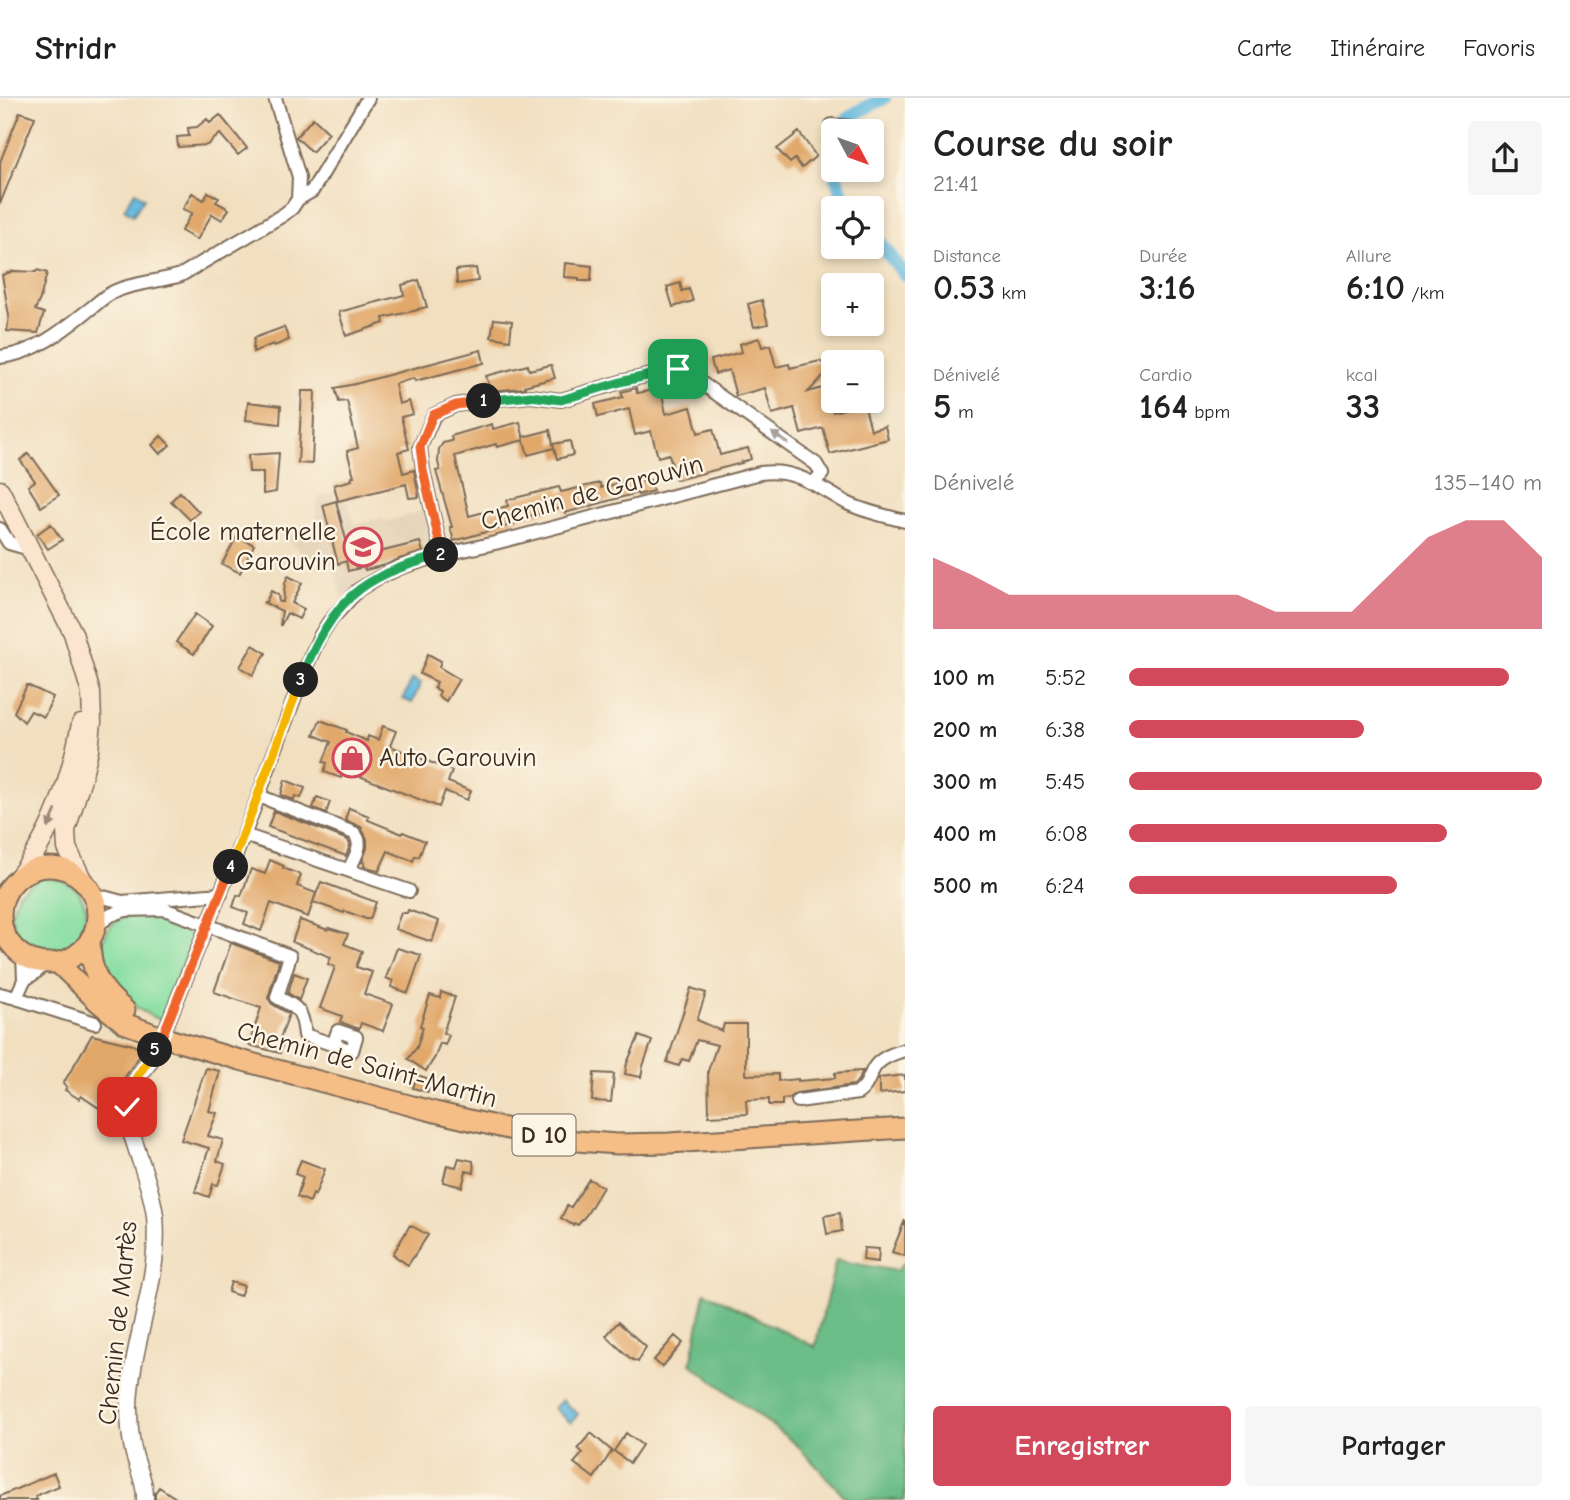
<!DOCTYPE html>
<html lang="fr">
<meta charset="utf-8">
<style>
body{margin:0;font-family:"Comic Neue",sans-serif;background:#f6f6f6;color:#222;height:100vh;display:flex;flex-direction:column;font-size:26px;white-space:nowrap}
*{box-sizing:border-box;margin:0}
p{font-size:23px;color:#767676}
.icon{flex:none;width:38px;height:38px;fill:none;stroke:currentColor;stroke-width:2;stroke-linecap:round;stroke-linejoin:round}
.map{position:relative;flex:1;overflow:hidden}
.drawer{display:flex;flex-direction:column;background:#fff;width:665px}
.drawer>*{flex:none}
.needle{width:46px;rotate:131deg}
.controls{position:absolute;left:821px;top:21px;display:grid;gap:14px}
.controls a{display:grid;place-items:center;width:63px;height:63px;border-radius:7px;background:#fff;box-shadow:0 4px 10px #0003;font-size:35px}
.pin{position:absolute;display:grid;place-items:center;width:60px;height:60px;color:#fff;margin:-30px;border-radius:14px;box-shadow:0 4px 10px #0006}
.km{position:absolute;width:35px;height:35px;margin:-18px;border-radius:50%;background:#222;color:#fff;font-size:19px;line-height:35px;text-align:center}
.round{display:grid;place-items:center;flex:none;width:74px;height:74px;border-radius:7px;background:#f6f6f6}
.headline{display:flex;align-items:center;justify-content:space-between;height:119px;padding:0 28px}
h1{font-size:38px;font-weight:700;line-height:52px}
.metrics{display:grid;grid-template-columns:repeat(3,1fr);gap:10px;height:119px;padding:7px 28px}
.metrics div{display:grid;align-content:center}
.metrics b{font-size:35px;font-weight:700}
.metrics small{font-size:19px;font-weight:400}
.metrics p{font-size:19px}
.chart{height:196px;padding:14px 28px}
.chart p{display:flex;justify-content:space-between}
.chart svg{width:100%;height:126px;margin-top:7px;fill:#d1495b;opacity:.7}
.cta{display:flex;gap:14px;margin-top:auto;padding:14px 28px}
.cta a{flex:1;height:80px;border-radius:7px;background:#d1495b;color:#fff;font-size:28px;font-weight:700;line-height:80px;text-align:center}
.cta a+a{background:#f6f6f6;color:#222}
ul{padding:0 28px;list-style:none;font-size:23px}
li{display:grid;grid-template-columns:112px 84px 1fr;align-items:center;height:52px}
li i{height:18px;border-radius:9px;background:#d1495b}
header{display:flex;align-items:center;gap:42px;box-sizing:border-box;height:98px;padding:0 35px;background:#fff;border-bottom:2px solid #e0e0e0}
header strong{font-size:33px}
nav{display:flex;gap:38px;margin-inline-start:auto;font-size:24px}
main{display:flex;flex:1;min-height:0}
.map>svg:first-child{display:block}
.built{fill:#e0ceb1}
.green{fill:#86dea2;stroke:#608460;stroke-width:2}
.forest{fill:#6cbd88;stroke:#547453;stroke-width:2}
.water{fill:#61b8de;stroke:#4e717e;stroke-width:2}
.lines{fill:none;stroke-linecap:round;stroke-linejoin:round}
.canal{stroke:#61b8de;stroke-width:14}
.building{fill:#e1a86b}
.minor-casing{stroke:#7b6957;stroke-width:16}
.tertiary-casing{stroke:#7b6957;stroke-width:19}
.secondary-casing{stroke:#7b6957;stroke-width:21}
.primary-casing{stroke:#7b6957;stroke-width:23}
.minor{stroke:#fff;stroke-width:12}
.tertiary{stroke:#fff;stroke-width:16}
.secondary{stroke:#fbe5cf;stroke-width:18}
.primary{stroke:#f6be87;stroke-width:19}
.oneway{fill:#a79f9a}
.oneway2{fill:#9b8876}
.split-1-casing{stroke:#fff;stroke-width:14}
.split-2-casing{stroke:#fff;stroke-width:14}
.split-3-casing{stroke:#fff;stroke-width:14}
.split-4-casing{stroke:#fff;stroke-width:14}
.split-5-casing{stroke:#fff;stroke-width:14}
.split-6-casing{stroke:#fff;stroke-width:14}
.split-1{stroke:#22a559;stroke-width:9}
.split-2{stroke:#f0652b;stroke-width:9}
.split-3{stroke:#22a559;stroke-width:9}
.split-4{stroke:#f5b400;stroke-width:9}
.split-5{stroke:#f0652b;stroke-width:9}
.split-6{stroke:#f5b400;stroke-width:9}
.labels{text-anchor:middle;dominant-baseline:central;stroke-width:5;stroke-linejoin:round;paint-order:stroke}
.shield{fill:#fcf5e5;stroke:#75675a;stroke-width:2}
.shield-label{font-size:24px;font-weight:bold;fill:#3b2a1e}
.street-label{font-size:26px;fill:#3b2a1e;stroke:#fcf5e5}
.poi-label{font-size:26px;fill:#3b2a1e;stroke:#fcf5e5;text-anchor:end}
</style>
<header>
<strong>Stridr</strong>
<nav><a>Carte</a><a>Itinéraire</a><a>Favoris</a></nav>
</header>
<main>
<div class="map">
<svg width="905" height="1402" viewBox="0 0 905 1402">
<rect width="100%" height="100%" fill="#fcf5e5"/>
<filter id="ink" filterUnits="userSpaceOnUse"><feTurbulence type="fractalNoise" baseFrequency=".0143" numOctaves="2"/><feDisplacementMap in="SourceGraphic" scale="14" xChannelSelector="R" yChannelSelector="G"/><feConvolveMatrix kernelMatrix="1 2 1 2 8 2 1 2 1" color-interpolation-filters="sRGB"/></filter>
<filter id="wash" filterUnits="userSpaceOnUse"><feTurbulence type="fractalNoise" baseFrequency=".00686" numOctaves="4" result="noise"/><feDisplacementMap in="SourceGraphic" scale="28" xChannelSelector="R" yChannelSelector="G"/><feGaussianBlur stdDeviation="1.57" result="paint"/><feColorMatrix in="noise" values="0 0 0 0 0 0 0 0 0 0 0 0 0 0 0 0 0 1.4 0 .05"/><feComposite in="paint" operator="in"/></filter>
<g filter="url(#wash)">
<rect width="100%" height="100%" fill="#f1dfc0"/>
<!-- built -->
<path class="built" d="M334 395 336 403 344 402 348 404 354 427 383 419 384 424 426 412 434 446 429 454 421 459 375 475 360 484 342 500 333 465 316 469 283 438 320 429 315 409 322 397Z"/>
<!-- green -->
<path class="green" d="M40 780 62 782 78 792 86 809V824L82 839 66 854 48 857 32 852 16 838 11 817 18 795Z
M136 817 159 821 196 839 193 842 171 892 175 894 164 923C157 920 150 918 144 914 131 907 98 877 97 862 97 854 102 843 106 836 113 823 121 818 136 817Z"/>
<!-- forest -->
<path class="forest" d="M836 1162 897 1173 905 1163V1402H848L796 1346 691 1266 705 1194 815 1249Z"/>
<!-- water -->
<path class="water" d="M135 94 144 100 133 117 124 111Z
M412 581 421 585 412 605 403 601Z
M562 1302 578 1316 571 1325 554 1310Z"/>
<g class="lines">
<!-- canal -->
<path class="canal" d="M840 33C847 16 868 9 884 0
M835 72 836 79 847 110
M872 137 882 147 905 177"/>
</g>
<g id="blocks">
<!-- building -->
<path class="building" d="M20 14 35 19 0 106V64Z
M220 17 247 50 238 57 220 36 207 47 178 49 177 39 189 38 188 30 197 29 207 21 210 25Z
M313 20 329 35 312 54 296 39Z
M799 34 816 58 802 70 795 61 790 65 777 51Z
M208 94 219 100 216 104 229 111 222 122 212 116 197 142 181 133 192 115 183 111 192 95 204 102Z
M565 165 592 168 591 183H579V180L564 179Z
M476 170 478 183 457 186 456 172Z
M37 172 47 175 40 201 35 212 44 215 38 235 7 233 9 218 2 177 14 173 36 174Z
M419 182 427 209 418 211V212L383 220 384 225 346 238 339 214 404 197 402 187Z
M680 185 682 193 689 191 693 203 673 209 667 189Z
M762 202 768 226 754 229 748 206Z
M494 221 512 223 510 242 491 239Z
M284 229 289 242 274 248 273 246 253 254 254 240Z
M759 240 762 249 770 247 776 269 789 266 790 270 820 263 830 271 808 294 833 287V314L864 306 871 332 885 328 888 341 830 356 823 330 801 336 794 310 772 316 765 290 736 298 729 272 715 276 711 262 742 254 740 246Z
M481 252 484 265 415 283 414 280 395 286 399 306 409 303 413 316 401 319 409 351 398 354 403 375 414 372 419 399 409 400 406 386 338 403 334 387 352 382 351 379 354 378 347 353 358 350 347 303 339 304 335 290 355 286Z
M528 267 529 272 551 267 555 280 524 288 525 290 491 293 486 278Z
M636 290 637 295 661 291 666 316 691 309 698 335 713 331 720 357 748 350 751 361 741 364 742 365 676 382 669 356 658 359 651 333 635 337 629 311 598 319 595 306 623 299 621 294Z
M302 293H315L312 366 298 365Z
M248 304 281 308 280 326 246 322Z
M520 324 524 342 497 349 496 346 455 358 469 418 508 408 507 402 559 389 561 394 600 385 601 390 642 379 643 384 650 382 653 393 638 397 637 395 565 415 564 409 538 416 513 422 514 426 454 443 450 429H452L436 373 440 372 438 364 439 351 443 345 452 343 451 338 492 326 493 331Z
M550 332 554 350 528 357 523 339Z
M161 338 170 347 160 356 152 347Z
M570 343 573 357 557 361 553 346Z
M279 355 276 394 263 396V374H249L248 357Z
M28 356 32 361 33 360 59 397 41 409 28 388 35 383 20 362Z
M180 394 199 414 190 422 171 403Z
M336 403 351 461 420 444 423 454 399 461 386 467 365 472 364 469 348 473 346 463 338 466 323 407Z
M51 426 62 442 48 451 37 436Z
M237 438 254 447 240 475 222 466Z
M288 478 302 485 292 505 304 511 299 521 287 515 281 527H280L282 513 263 504H266L271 493 278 497 279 504H283L285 485Z
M195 516 212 528 194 556 176 544Z
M253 547 266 555 253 577 240 569Z
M428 556 441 563 439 569 459 581 446 603 438 598 440 593 434 590 437 584 420 576Z
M27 587 53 599 44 619 31 613 24 624 14 614Z
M320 622 347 632 346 634 367 643 368 638 378 642 383 628 396 633 390 648 452 673 448 684 471 693 467 702 445 693 439 709 344 672 341 680 324 674 327 665 323 664 331 644 314 637Z
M285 682 305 690 301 700 295 698 294 702 281 697Z
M317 699 330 704 326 715 313 710Z
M349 710 369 718 368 722 402 736 403 734 425 743 419 759 415 758 413 763 388 753 379 773 364 768 365 765 362 764 367 750V741L361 729 345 722Z
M274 713 348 742 350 747 346 758 268 729Z
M270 762 284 768 283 770 301 777 297 788 316 795 308 819 271 805 261 833 244 826 248 815 233 809 237 797 241 798 251 771 265 776Z
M321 784 376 804 370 821H366L345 813 344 815 313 804Z
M408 812 439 823 432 844 395 831 401 815H407Z
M300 822 328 832 329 830 348 836 344 846 362 853 356 869 372 874 364 896 393 906 383 933 361 925 359 931 340 924 342 918 320 910 335 869 328 866 331 859 292 844Z
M231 845 279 863 268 900 272 906 289 916 279 943 283 944 280 955 249 947 261 910 214 894Z
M397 850 421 857 408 895 391 889 393 883 386 880Z
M294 875 307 880 299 902 288 895Z
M691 890 706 895 697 922 722 933 724 926H746V977L778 976V983L798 981V983L835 980V975L863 973 858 982 854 987 796 995 790 1000 782 1001V1007H769V1001L746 1002 747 1016 709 1018 708 973 717 947 697 942 689 963 682 961 679 968 667 964Z
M441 894 455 899 443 935 449 937 445 947 440 945 435 959 426 973 408 961 417 949 423 929 420 928 430 897 440 900Z
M92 937 133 947 143 953 102 1012 81 998 79 1001 65 992 67 989 63 986Z
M639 938 652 943 643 968 641 979 625 976 627 965Z
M206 970 220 973 209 1013 217 1015 208 1038 223 1042 217 1063 225 1066 218 1087 213 1086 209 1099 195 1094 209 1050 181 1042Z
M594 975 614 976 611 1004 592 1003Z
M417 977 432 982 428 994 413 990Z
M905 977V993L879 996V980Z
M459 1060 473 1063 474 1075 466 1073 462 1089 443 1084 447 1067 456 1069Z
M301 1062 325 1071 315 1097 313 1096 310 1104 297 1099 303 1079 295 1076Z
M589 1081 603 1089 587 1116 578 1127 574 1125 573 1127 561 1120 567 1108 571 1109Z
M840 1115 842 1133 827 1136 824 1118Z
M905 1122V1158L892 1154Z
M410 1127 428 1137 408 1167 395 1158V1157L393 1156Z
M864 1150 879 1151 878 1164 863 1162Z
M231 1184 244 1188 240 1198 228 1194Z
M618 1224 646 1249 638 1264 631 1261 606 1238Z
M675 1238 683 1245 662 1269 654 1262Z
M591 1335 612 1353 594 1380 574 1365 583 1355 578 1350Z
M626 1335 642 1347 630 1365 614 1353Z
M54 1375 59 1388 35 1398 37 1402H0V1398Z
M159 1389 179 1402H155V1395Z"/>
</g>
</g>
<g filter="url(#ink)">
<use href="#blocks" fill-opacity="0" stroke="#7b6957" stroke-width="2"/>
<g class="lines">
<defs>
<path id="minor" d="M275 0 299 79 298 101
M832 27 850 29
M0 259C33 256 61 234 86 214 93 209 100 202 108 197 128 185 158 184 181 177L283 117 292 110 298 101 312 93 368 0
M0 431 9 445 30 451
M442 457 423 372 420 349 434 317 456 307 488 302 531 298 561 302 624 283 678 271 690 277 816 366 822 376 813 385
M259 698 354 735C365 746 354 760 349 772
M244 737 409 793
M92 796 122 804 221 796
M96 828 111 817 125 812 164 811 290 858 277 899C299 911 302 911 305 937L352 953 356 939 338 933 333 947
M23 857 24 882 36 874 45 865
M24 882 16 900 95 925
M0 896 16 900
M162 939 244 737 305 571 319 540 329 524 358 492 376 481 402 469 442 457 495 445 760 375C796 370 818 389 847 405 865 414 886 418 905 423
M798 1003 858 995C868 988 868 980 874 970 880 960 894 955 905 952"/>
<path id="tertiary" d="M145 1402C146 1386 138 1371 134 1356 130 1340 129 1324 129 1308 131 1244 161 1183 155 1118 152 1093 142 1069 135 1046 131 1034 126 1022 127 1010 128 991 137 981 147 967 153 958 157 948 162 939"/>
<path id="secondary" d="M0 392 73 535 91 595 92 624 89 652 82 680 66 732 67 750 83 783
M15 783C52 739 70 682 81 626"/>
<path id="primary" d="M1 817a48 48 0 1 1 96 0a48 48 0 1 1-96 0Z
M90 841C90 875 100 891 125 912
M57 864 98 904 124 925 162 939 240 962 435 1014 517 1033 577 1043 617 1046 669 1045 905 1030"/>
</defs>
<!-- minor casing -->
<use href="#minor" class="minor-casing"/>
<!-- tertiary casing -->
<use href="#tertiary" class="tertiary-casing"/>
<!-- secondary casing -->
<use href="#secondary" class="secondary-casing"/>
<!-- primary casing -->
<use href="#primary" class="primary-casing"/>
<!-- minor -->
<use href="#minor" class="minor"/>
<!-- tertiary -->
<use href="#tertiary" class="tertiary"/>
<!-- secondary -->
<use href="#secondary" class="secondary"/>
<!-- primary -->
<use href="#primary" class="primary"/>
</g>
<!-- one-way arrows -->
<defs><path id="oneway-solid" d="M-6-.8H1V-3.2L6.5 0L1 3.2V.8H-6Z" transform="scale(1.75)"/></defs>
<use class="oneway" href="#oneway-solid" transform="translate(780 340) rotate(-147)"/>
<use class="oneway2" href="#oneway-solid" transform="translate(52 721) rotate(114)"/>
</g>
<g class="lines" filter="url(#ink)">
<defs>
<path id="split-1" d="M484 303 531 298 561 302 624 283 678 271"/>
<path id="split-2" d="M441 457H442L423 372 420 349 433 317 456 307 484 303"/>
<path id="split-3" d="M301 582C312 551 332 511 360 491 384 473 413 465 441 457"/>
<path id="split-4" d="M231 769 301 582"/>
<path id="split-5" d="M155 952 162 939 231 769"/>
<path id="split-6" d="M127 1009C128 1004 129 997 130 992 136 977 147 966 155 952"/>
</defs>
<!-- split-1 casing -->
<use href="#split-1" class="split-1-casing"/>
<!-- split-2 casing -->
<use href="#split-2" class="split-2-casing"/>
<!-- split-3 casing -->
<use href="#split-3" class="split-3-casing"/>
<!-- split-4 casing -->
<use href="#split-4" class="split-4-casing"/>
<!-- split-5 casing -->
<use href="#split-5" class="split-5-casing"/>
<!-- split-6 casing -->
<use href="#split-6" class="split-6-casing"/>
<!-- split-1 -->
<use href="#split-1" class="split-1"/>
<!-- split-2 -->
<use href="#split-2" class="split-2"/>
<!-- split-3 -->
<use href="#split-3" class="split-3"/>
<!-- split-4 -->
<use href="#split-4" class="split-4"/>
<!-- split-5 -->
<use href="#split-5" class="split-5"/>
<!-- split-6 -->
<use href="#split-6" class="split-6"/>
</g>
<!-- icons -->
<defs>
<symbol id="school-ring" viewBox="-11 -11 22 22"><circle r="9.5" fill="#fcf5e5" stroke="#d1495b" stroke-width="1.5"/><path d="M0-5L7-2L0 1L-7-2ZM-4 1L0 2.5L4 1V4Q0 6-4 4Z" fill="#d1495b"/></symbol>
<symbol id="shop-ring" viewBox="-11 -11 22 22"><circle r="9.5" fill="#fcf5e5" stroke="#d1495b" stroke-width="1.5"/><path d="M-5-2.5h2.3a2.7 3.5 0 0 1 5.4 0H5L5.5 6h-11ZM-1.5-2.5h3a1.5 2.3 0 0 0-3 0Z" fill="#d1495b"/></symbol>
</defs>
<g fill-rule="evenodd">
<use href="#school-ring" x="341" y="427" width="44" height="44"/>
<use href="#shop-ring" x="330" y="638" width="44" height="44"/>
</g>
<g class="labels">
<!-- shield labels -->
<rect class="shield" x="512.5" y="1016.5" width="63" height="41" rx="5"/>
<g class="shield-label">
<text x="544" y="1037">D 10</text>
</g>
<!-- street labels -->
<g class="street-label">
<text transform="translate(592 395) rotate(-15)">Chemin de Garouvin</text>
<text transform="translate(367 967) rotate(15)">Chemin de Saint-Martin</text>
<text transform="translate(118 1225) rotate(-84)">Chemin de Martès</text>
</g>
<!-- poi labels -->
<g class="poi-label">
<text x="336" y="434">École maternelle<tspan x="336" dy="30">Garouvin</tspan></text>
<text x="379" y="660" text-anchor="start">Auto Garouvin</text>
</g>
</g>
</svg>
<div class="controls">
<a><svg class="needle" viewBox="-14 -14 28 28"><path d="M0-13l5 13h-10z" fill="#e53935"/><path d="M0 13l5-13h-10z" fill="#767676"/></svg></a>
<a><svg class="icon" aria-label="locate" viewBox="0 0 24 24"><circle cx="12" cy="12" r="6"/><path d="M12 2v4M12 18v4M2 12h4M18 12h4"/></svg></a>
<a>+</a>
<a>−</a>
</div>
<div class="pin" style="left:678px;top:271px;background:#1e9e55"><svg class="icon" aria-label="arrive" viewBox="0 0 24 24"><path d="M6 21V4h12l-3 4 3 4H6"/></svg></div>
<div class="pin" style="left:127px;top:1009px;background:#d93025"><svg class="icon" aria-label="check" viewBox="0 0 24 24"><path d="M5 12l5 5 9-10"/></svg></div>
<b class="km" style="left:484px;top:303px">1</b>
<b class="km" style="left:441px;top:457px">2</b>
<b class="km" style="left:301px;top:582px">3</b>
<b class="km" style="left:231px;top:769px">4</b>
<b class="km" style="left:155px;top:952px">5</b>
</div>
<section class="drawer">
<div class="headline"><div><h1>Course du soir</h1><p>21:41</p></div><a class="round"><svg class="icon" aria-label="share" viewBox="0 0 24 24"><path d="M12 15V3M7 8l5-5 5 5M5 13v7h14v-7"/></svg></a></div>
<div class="metrics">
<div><p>Distance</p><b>0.53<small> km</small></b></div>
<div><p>Durée</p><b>3:16</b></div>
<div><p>Allure</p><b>6:10<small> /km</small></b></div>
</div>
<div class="metrics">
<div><p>Dénivelé</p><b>5<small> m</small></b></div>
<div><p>Cardio</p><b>164<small> bpm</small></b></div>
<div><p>kcal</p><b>33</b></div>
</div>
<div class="chart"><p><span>Dénivelé</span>135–140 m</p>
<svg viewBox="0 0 160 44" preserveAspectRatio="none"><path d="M0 44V19L10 25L20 32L30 32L40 32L50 32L60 32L70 32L80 32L90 38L100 38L110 38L120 25L130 12L140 6L150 6L160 19V44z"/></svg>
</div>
<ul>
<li><b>100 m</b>5:52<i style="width:92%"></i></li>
<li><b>200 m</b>6:38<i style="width:57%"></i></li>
<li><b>300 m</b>5:45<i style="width:100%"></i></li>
<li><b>400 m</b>6:08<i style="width:77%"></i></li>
<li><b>500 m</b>6:24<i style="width:65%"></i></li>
</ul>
<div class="cta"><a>Enregistrer</a><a>Partager</a></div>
</section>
</main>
